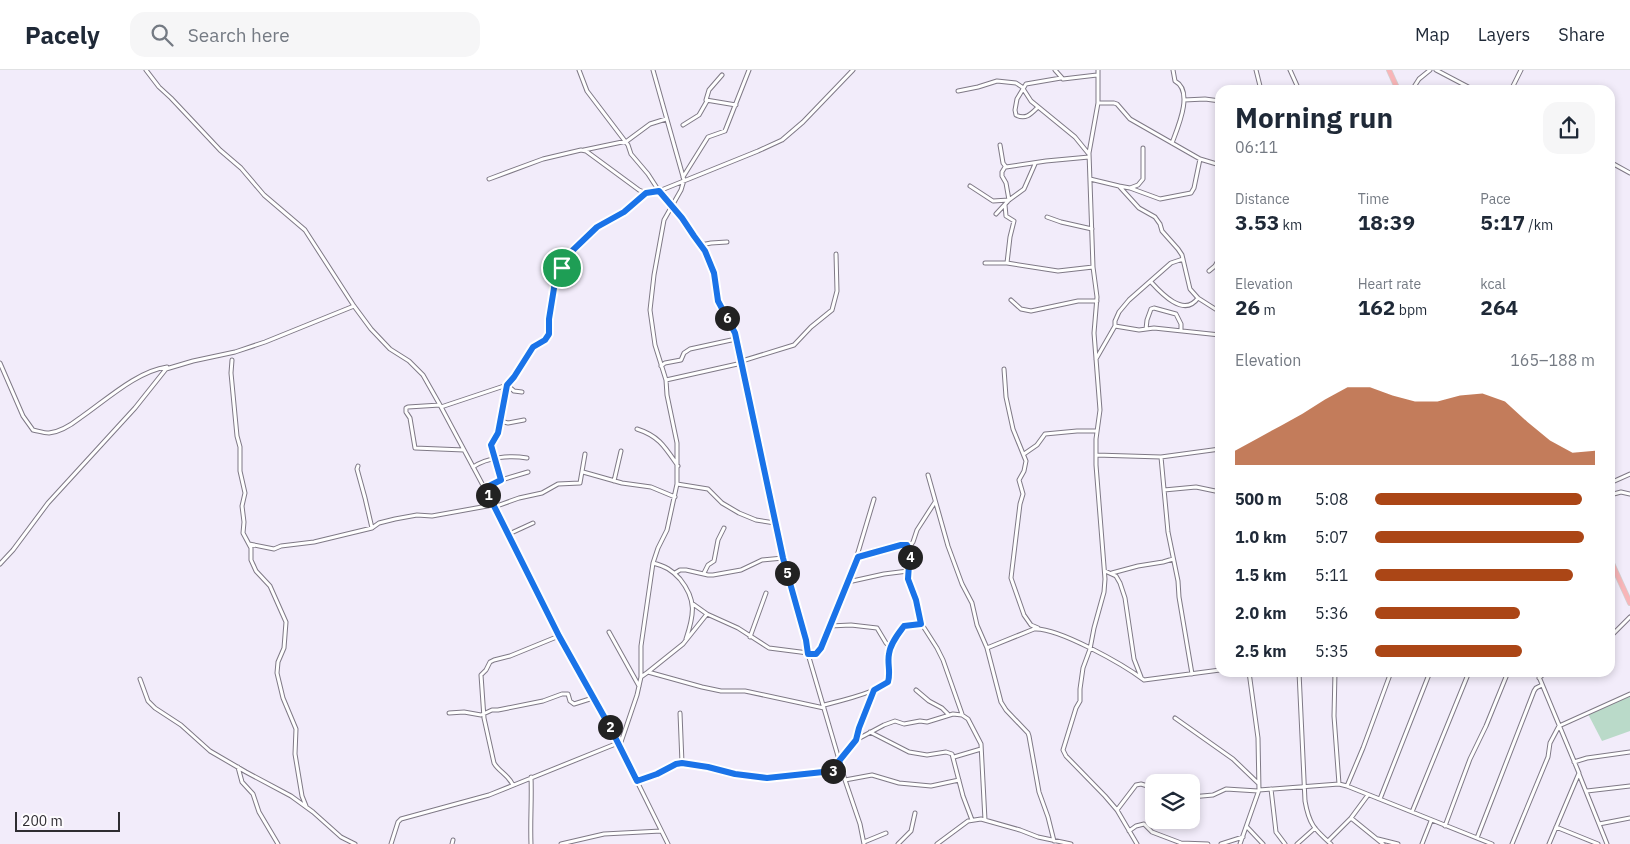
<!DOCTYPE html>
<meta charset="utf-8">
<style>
body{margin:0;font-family:"IBM Plex Sans",sans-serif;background:#f6f6f7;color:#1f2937;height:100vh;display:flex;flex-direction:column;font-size:19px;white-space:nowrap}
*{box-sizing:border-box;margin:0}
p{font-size:16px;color:#747a83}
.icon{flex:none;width:28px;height:28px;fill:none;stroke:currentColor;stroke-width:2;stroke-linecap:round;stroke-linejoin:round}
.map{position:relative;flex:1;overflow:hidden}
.side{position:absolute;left:1215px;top:15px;width:400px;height:592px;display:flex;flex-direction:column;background:#fff;border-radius:15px;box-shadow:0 2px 8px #0003}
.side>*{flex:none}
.fabs{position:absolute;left:1145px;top:704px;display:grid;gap:10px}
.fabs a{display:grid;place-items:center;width:55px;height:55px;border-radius:10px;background:#fff;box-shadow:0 2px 8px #0003;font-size:25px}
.scale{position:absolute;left:15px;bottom:12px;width:105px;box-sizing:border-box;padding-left:5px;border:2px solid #2e2c31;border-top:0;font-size:14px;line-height:18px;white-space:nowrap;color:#2e2c31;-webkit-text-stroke:4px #fdfbfe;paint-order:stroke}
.pin{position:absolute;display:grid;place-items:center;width:42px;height:42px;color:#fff;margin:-21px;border:2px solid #fff;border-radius:50%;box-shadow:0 1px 5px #0007}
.km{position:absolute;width:25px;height:25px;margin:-12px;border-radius:50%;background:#222;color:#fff;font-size:14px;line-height:25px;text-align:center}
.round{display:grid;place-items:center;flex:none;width:52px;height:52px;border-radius:15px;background:#f6f6f7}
.headline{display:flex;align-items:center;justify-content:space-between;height:85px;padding:0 20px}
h1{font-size:28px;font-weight:700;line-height:38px}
.figures{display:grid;grid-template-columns:repeat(3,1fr);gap:8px;height:85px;padding:5px 20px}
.figures div{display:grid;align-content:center}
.figures b{font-size:21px;font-weight:700}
.figures small{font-size:14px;font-weight:400}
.figures p{font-size:14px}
.chart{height:140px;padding:10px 20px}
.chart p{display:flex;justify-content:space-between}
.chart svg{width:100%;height:90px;margin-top:5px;fill:#ab4616;opacity:.7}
ul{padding:0 20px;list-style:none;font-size:16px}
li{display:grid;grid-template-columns:80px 60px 1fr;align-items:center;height:38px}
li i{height:12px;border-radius:6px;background:#ab4616}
header{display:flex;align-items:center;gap:30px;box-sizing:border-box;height:70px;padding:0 25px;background:#fff;border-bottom:1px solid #e0e1e3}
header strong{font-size:24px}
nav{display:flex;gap:28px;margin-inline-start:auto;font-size:18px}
.search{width:350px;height:45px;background:#f6f6f7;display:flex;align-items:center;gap:12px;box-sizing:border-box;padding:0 18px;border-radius:15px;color:#747a83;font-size:19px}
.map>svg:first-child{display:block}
.green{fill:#badac9}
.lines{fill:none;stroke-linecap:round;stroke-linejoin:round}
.street-casing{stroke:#7f7986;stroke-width:5}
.primary-casing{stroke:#d1d1d2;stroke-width:6}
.street{stroke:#fff;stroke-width:3}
.primary{stroke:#f8b5b8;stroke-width:4.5}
.route-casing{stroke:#fff;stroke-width:10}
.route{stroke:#1a73e8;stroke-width:6}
</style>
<header>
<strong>Pacely</strong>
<div class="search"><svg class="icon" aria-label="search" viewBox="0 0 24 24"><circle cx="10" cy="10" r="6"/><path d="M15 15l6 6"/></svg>Search here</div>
<nav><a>Map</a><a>Layers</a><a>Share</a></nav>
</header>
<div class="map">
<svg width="1630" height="774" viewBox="0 0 1630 774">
<rect width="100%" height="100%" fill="#f2ecfa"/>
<!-- green -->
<path class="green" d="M1630 626V661L1602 671 1588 644Z"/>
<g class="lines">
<defs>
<path id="street" d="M146 0 159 17 171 28 220 80 241 98 264 125 305 160 354 236 371 259 390 279 409 291 423 305 440 335 509 464 559 566 618 673 668 774
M579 0 587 21 628 75 631 84 648 104 659 121 682 147 694 166 705 181 714 203 718 231 735 263 783 488 806 570 808 584 845 710 860 754 864 774
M1055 0 1063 9 1097 5
M1098 0V33L1089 83 1093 197 1097 227 1094 263 1100 340 1096 369V395L1105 509 1104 522 1094 558 1090 579 1083 598 1080 619V631L1076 638 1063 680 1066 686 1105 726 1117 740 1137 774
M1256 0 1261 20
M1290 0 1299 20
M1436 0 1474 20
M722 5 709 20 706 30 736 35
M1412 20 1419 9 1430 0
M1511 20 1521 0
M958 21 978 17 997 11 1016 13 1022 17 1031 31 1075 67 1088 83
M1184 30 1205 29 1220 31
M1098 33H1114L1117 34 1130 49 1200 89 1220 95
M1038 37C1031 44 1026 50 1016 45L1015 40 1017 29 1026 14 1061 8
M683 55 699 45 707 31
M1172 73C1178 57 1194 21 1175 11L1173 0
M1000 75 1003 93 1006 97 1046 91 1089 87
M584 80 627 71 650 54 666 49
M1610 92 1630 103
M683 107 708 67 725 61 749 0
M489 109 543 89 581 80 586 81 639 120 646 123 659 121 758 81 782 70 803 52 853 0
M1090 109 1119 116 1139 138 1155 147 1160 154 1162 161 1178 179 1182 185 1190 219 1198 228 1220 242
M970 116 993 131 1009 130 1006 113 1002 106V102L1005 97
M1119 116 1130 118 1160 129 1191 123 1194 118 1200 89
M1130 118 1138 115 1143 109V78
M1005 135 1006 146 1014 151 1010 167 1007 193
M996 144 1009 130 1024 119 1035 94
M1047 147 1061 152 1092 159
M701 175 711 173 727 172
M985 193H1007L1058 201 1093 197
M1209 201 1215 196 1220 187
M1151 212C1161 223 1184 248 1198 228
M1011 230 1021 239 1031 241 1078 231H1097
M1115 256 1139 260 1154 258 1220 265
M1146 259 1147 250 1151 239 1154 238 1176 244 1181 254V261
M1096 289 1115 256V251L1119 242 1129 230 1171 193 1183 189
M232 290 231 303 237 366 240 377V401L245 423 242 436 244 452 243 463 251 478V490L256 501 270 516 286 552 284 578 278 592 277 603 283 628 296 659 295 684 302 726 306 736
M742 291 794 275 811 257 832 240 837 221 836 184
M0 293 23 346 33 360C38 361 44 363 49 363 61 362 71 355 80 348 105 331 137 301 167 297
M661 296 665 293 681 290 684 283 690 279 736 269
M1004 299 1006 327 1013 359 1026 391 1024 401 1019 410 1023 424 1020 434 1011 508 1024 545 1031 555 1038 558
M666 310 742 293
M440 335 408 337 406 338V342L410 348 415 378 464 380
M441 337 507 315 514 307 533 277 545 269 549 264V249L555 213 572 181 597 157 623 142 645 123
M500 351 508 353 524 350
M637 359C659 366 665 377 678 396
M1024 384 1037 375 1045 364 1077 361H1096
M1096 385 1161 387 1220 379
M1161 387 1168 462 1178 511 1179 527 1192 604
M358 396 357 399 365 428 372 458
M473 397C488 387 510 385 527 388
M583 402 622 413 651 417 675 427
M928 405 948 476 962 514 972 533 977 555 987 578 1001 632 1006 640 1028 663 1029 666 1039 722 1048 747 1054 771
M501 410 491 375 498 363 507 315 514 321 522 322
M614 411 621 381
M1610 413 1630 404
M677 414 708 419 722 433 739 443 756 450 775 453
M485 418 501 410 528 402
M1164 420 1196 417 1220 422
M1610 425 1621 422 1630 424
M935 432 917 460 913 472 909 477 910 483 908 509 916 530 921 553 937 578 943 590 962 644
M494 437 519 428 542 423 558 414 580 413 585 384
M509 464 533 453
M249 474 274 479 281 476 314 472 372 458 379 453 395 449 417 445 432 446 493 435
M857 487 901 475 909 477
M653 493C665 496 672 500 680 509 697 530 694 545 686 569
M0 494 13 480 48 433 135 338 166 299 193 291 235 282 265 272 354 236
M1105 501 1116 506 1120 513 1125 528 1134 589 1141 607
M675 503 680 500H686L708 505H713L741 500 762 490 783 488
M704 503 708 495 714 491 718 470 724 458
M1112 503 1138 496 1163 492 1173 489
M848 512 884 504 908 501
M693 534 707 544 738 558 769 578 816 584 821 578 853 499 874 429
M830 556 851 555 877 558 886 573 891 577
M609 562 639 616
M750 567 766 523
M1610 567 1630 547
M987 578 1034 559C1058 557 1124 595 1144 610L1220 600
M648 602 683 574 707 544
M1249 602 1258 668 1259 720
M1299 602 1305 731C1309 754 1314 759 1331 774
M1335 602 1334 646 1339 714
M1537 602 1579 703 1549 774
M641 607 648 602 702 617 721 621H745L824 638
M1539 608 1546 602
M140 609 148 631 155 638 181 655 210 681 246 702 291 726 313 742 341 767 355 774
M916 620 929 631 942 638 949 645
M824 635C836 632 884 621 889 610 892 603 889 595 889 587 889 576 898 565 904 556L921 553
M449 643 464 642 481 645 492 640H498L543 631 562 624H568L570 631 574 634 593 628
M680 643 682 693
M1175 648 1233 689 1258 713
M870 662 909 682 927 685 946 682 952 684 963 726 972 750
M857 668 859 658 874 620
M620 675 637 625 641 607V576L653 493 658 478 667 460 677 414V373L667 325 666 310 655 275 650 240 654 205 664 150 681 120 684 110 653 0
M954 687 981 679
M840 690 856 670 884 655 895 651 904 654 920 651 927 652 953 644 962 645 968 649 981 674 985 750
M1574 692 1587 688 1630 682
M238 697 242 712 253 724 259 742 278 774
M1579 704 1607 774
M845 710 872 705 899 713 931 716 959 710
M637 711 657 704 676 694 682 693 708 697 735 705 767 708 842 700
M513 715C507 703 499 702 494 693L484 648 481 605 486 600 490 592 494 590 510 586 559 566
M1347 716 1363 678 1391 602
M1271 719 1276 762 1285 774
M1587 721 1630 716
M1191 727 1213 725 1226 719 1258 721
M1380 729 1430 602
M1117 740 1136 715 1141 714 1154 718
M1412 742 1469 602
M1351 748 1383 774
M1599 754 1630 748
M1445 756 1470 689 1486 656 1508 602
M1247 757 1263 774
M1556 757 1598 774
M1129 761 1136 756 1144 754 1152 762 1181 773 1208 774
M1477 768 1534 621 1536 618 1542 615
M1378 769 1398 774
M1328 771 1351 748 1368 725
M864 772 886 763
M391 774 398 752 401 749 489 725 618 673
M452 774 453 770
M531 774C530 751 532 729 531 707
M561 774 604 764 661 761
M898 774 911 761 915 743
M937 774 968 751 981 749 1020 760 1038 767 1071 774
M1221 774 1243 767
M1240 774 1259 720 1339 714 1347 716 1492 774
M1297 774 1315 758
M1422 774 1431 751
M1512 774 1548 687 1550 673 1559 656 1630 624"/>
<path id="primary" d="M1389 0 1398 20
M1610 489 1630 533"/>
</defs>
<!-- street casing -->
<use href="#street" class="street-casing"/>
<!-- primary casing -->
<use href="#primary" class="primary-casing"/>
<!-- street -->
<use href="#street" class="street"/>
<!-- primary -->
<use href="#primary" class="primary"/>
</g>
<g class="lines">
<defs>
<path id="route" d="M659 121 682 148 694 166 705 181 714 203 718 231 735 263 783 488 806 570 808 584H816L821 578 858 487 901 475H907L910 480 908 509 916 530 921 554 904 556C898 564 890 574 889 584 887 593 891 602 888 612L874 620 859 658 856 670 839 691 842 700 767 708 735 704 708 697 682 693 676 694 657 704 637 711 611 659 559 566 485 418 501 410 491 375 498 363 507 315 514 307 533 277 545 270 549 264V249L555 212 572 181 597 157 624 142 646 123Z"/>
</defs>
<!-- route casing -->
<use href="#route" class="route-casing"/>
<!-- route -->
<use href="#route" class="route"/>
</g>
</svg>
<div class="fabs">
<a><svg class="icon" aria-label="layers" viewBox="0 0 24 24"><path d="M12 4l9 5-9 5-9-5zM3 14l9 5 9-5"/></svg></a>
</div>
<div class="scale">200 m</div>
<div class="pin" style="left:562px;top:198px;background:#1e9e55"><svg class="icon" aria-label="arrive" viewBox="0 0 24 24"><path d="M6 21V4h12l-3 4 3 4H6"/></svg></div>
<b class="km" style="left:488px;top:425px">1</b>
<b class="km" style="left:610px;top:657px">2</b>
<b class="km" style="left:833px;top:701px">3</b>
<b class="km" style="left:910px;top:487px">4</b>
<b class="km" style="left:787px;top:503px">5</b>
<b class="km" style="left:727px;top:248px">6</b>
<section class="side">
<div class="headline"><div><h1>Morning run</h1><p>06:11</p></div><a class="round"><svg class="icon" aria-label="share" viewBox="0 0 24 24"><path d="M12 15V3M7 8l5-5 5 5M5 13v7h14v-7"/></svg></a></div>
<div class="figures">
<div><p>Distance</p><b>3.53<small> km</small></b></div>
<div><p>Time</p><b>18:39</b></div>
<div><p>Pace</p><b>5:17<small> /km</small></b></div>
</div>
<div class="figures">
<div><p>Elevation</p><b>26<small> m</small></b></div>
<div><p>Heart rate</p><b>162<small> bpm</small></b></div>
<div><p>kcal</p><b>264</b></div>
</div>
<div class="chart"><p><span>Elevation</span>165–188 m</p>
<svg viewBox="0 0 160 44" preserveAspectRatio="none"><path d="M0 44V37L10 31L20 25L30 19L40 12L50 6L60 6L70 10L80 13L90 13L100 10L110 9L120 13L130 23L140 32L150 38L160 37V44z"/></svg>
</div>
<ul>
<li><b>500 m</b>5:08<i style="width:94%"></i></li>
<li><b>1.0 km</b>5:07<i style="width:95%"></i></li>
<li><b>1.5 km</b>5:11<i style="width:90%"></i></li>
<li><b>2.0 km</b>5:36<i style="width:66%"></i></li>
<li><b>2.5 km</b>5:35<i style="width:67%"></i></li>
</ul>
</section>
</div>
